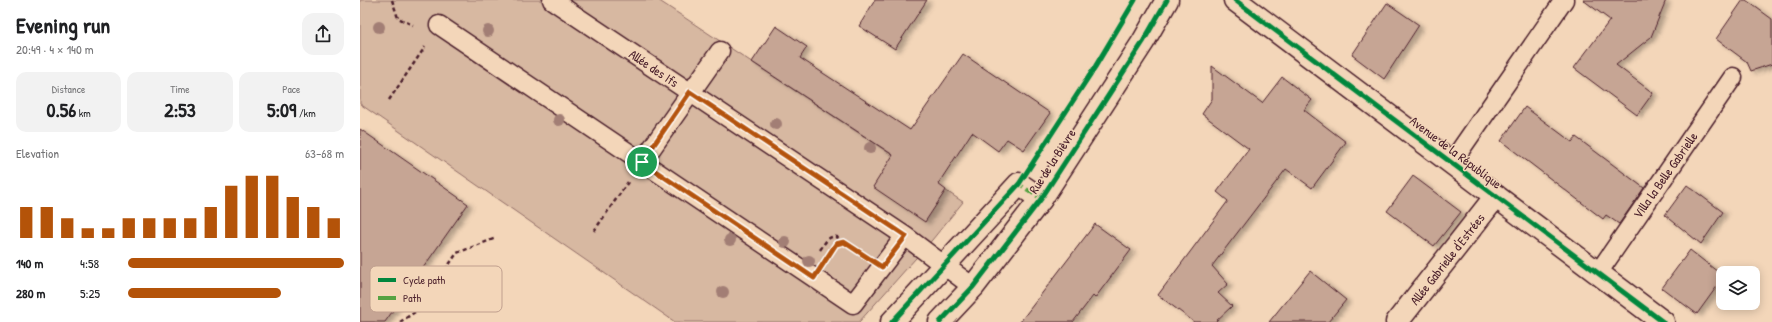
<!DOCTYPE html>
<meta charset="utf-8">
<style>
body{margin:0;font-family:"Patrick Hand",sans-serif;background:#f2f2f2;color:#202124;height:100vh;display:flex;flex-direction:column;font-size:15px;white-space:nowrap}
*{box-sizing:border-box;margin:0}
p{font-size:13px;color:#757577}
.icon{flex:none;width:22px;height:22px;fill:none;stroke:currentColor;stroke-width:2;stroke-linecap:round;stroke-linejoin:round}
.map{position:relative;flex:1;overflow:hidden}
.drawer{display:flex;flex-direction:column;background:#fff;width:360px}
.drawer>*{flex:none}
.controls{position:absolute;left:1356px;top:266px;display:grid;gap:8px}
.controls a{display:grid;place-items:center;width:44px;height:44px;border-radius:8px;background:#fff;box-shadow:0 2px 10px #0003;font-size:20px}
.pin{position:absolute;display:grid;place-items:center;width:34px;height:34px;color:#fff;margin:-17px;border:2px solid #fff;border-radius:50%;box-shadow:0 1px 4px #0007}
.round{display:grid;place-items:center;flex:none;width:42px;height:42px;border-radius:12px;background:#f2f2f2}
.overview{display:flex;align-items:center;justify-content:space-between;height:68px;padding:0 16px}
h1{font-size:22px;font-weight:800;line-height:30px}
.figures{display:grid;grid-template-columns:repeat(3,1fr);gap:6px;height:68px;padding:4px 16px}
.figures div{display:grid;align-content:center;border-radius:10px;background:#f2f2f2;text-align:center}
.figures b{font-size:20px;font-weight:800}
.figures small{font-size:11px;font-weight:400}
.figures p{font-size:11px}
.chart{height:112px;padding:8px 16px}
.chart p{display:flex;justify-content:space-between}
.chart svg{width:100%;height:72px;margin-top:4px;stroke:#b45309;stroke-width:6}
ul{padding:0 16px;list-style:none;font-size:13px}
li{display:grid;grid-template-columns:64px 48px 1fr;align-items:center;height:30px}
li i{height:10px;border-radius:5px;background:#b45309}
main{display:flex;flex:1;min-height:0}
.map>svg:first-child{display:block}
.green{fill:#d7b8a1;stroke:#906c66}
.building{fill:#c6a594;stroke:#4a1f2b;filter:url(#shadow)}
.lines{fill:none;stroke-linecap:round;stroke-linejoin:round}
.lane-casing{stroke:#4a1f2b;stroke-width:21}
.street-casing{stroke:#4a1f2b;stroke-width:25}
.secondary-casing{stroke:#4a1f2b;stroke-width:25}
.path{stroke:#4a1f2b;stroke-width:2.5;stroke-dasharray:4 3;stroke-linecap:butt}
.lane{stroke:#f3d6b9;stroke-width:18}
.street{stroke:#f3d6b9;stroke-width:22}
.secondary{stroke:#f3d6b9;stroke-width:22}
.quiet{stroke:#56a243;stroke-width:4;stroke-dasharray:8 4;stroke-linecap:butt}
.cycleway-casing{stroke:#f3d6b9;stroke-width:8}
.cycleway{stroke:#00873e;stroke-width:5}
.tree{fill:#a27e75}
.route-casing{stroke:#fff;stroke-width:8}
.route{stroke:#b45309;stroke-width:5}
.labels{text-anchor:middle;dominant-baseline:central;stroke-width:3;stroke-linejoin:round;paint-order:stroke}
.street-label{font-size:13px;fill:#4a1f2b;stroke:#f3d6b9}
.key{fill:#f3d6b9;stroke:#c09f8e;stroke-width:1}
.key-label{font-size:11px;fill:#4a1f2b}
</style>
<main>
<section class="drawer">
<div class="overview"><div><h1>Evening run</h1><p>20:49 · 4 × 140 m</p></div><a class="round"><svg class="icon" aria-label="share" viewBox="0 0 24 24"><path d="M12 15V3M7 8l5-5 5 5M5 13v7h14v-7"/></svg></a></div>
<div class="figures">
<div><p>Distance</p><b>0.56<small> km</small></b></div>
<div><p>Time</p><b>2:53</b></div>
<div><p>Pace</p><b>5:09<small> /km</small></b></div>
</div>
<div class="chart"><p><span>Elevation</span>63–68 m</p>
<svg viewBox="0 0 160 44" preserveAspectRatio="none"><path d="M5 44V25M15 44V25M25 44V32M35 44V38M45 44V38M55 44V32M65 44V32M75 44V32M85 44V32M95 44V25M105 44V12M115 44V6M125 44V6M135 44V19M145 44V25M155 44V32"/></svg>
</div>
<ul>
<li><b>140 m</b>4:58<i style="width:100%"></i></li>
<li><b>280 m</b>5:25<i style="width:71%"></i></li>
</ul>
</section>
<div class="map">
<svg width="1412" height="322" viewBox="0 0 1412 322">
<defs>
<filter id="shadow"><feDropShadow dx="4.5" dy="2.5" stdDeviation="2" flood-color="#0004"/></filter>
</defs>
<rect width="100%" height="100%" fill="#f3d6b9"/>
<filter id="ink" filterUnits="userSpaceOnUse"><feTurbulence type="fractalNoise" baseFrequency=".025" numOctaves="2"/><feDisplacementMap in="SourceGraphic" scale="8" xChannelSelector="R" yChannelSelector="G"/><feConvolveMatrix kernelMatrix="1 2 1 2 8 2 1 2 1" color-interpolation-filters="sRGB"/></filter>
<g filter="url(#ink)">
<!-- green -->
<path class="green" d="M0 0H298L603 202 572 240 499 322H315L0 104Z"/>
<!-- building -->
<path class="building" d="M515 0H567L535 49 499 26Z
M1223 0H1306L1291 37 1256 65 1293 93 1277 115 1214 68 1250 20Z
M1383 0H1386L1412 19V64L1391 71 1387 62 1356 39Z
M1027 3 1059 25 1024 79 992 55Z
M416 26 447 47 440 58 550 130 603 54 690 113 664 150 647 139 638 151 612 132 578 184 586 190 565 222 513 187 533 155 392 62Z
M852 66 902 103 922 77 952 100 944 110 986 142 952 188 926 169 852 266 868 284 858 293 872 306 855 322H834L798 295 868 201 857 192 889 149 842 114 852 99Z
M1165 107 1212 142 1216 137 1284 188 1259 224 1246 215 1243 219 1141 141Z
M0 129 108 204 25 322H0Z
M1053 176 1101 212 1074 246 1027 211Z
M1327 185 1363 212 1341 244 1305 215Z
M735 224 771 250 735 298 733 296 713 322H660Z
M1330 250 1363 276V278L1337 314 1302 288Z
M950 271 986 300 968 322H909Z"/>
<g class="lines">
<defs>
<path id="lane" d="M192 0 545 236 613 287
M79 25 493 304 545 236
M282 162 360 51
M1092 162 1204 0
M1238 273 1373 77"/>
<path id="street" d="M875 0 1303 322
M532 322 659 184 681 199
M1037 322 1136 196"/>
<path id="secondary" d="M580 322 613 287 681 199 783 42 807 0"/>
</defs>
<!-- lane casing -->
<use href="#lane" class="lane-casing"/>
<!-- street casing -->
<use href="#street" class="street-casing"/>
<!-- secondary casing -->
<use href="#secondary" class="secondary-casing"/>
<!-- path -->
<path class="path" d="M32 0 38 18 53 25
M29 100 65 47
M234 231 268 182
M460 250C465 243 468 235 477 237L481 243
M469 256 476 244 484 242 500 252
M40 322 58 310 97 253 136 238"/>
<!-- lane -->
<use href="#lane" class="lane"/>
<!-- street -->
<use href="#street" class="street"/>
<!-- secondary -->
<use href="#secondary" class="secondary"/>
<!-- quiet -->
<path class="quiet" d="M657 186 659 184 681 199"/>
<defs>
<path id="cycleway" d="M875 0 1303 322
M532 322 659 184 735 67 775 0
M580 322 613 287 681 199 783 42 807 0"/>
</defs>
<!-- cycleway casing -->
<use href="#cycleway" class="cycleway-casing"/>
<!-- cycleway -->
<use href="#cycleway" class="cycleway"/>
</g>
<!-- trees -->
<g class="tree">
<circle cx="19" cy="27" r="6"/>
<circle cx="128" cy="31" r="6"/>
<circle cx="199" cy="120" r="6"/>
<circle cx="416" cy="124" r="6"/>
<circle cx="510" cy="148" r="6"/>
<circle cx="370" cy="240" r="6"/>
<circle cx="425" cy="242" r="6"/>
<circle cx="449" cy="261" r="6"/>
<circle cx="363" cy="292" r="6"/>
</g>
</g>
<g class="lines" filter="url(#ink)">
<defs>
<path id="route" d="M330 92 546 236 522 267 484 242 476 244 454 278 282 162Z"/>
</defs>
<!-- route casing -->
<use href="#route" class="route-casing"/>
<!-- route -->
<use href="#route" class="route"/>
</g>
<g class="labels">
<!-- street labels -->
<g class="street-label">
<text transform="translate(294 68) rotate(34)">Allée des Ifs</text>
<text transform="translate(1096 152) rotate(37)">Avenue de la République</text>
<text transform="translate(692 161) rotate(-57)">Rue de la Bièvre</text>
<text transform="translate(1305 175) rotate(-55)">Villa la Belle Gabrielle</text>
<text transform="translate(1087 259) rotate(-52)">Allée Gabrielle d'Estrées</text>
</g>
</g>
<!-- legend -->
<rect x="10" y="266" width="132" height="46" rx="6" class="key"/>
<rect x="18" y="278" width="18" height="4" fill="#00873e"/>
<rect x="18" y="296" width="18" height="4" fill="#56a243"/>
<g class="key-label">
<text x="43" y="284">Cycle path</text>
<text x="43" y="302">Path</text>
</g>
</svg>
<div class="controls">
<a><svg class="icon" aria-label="layers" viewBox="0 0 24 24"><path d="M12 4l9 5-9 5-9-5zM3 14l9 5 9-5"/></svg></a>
</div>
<div class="pin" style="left:282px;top:162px;background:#1e9e55"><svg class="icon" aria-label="arrive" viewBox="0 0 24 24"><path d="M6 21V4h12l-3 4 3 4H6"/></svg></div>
</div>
</main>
